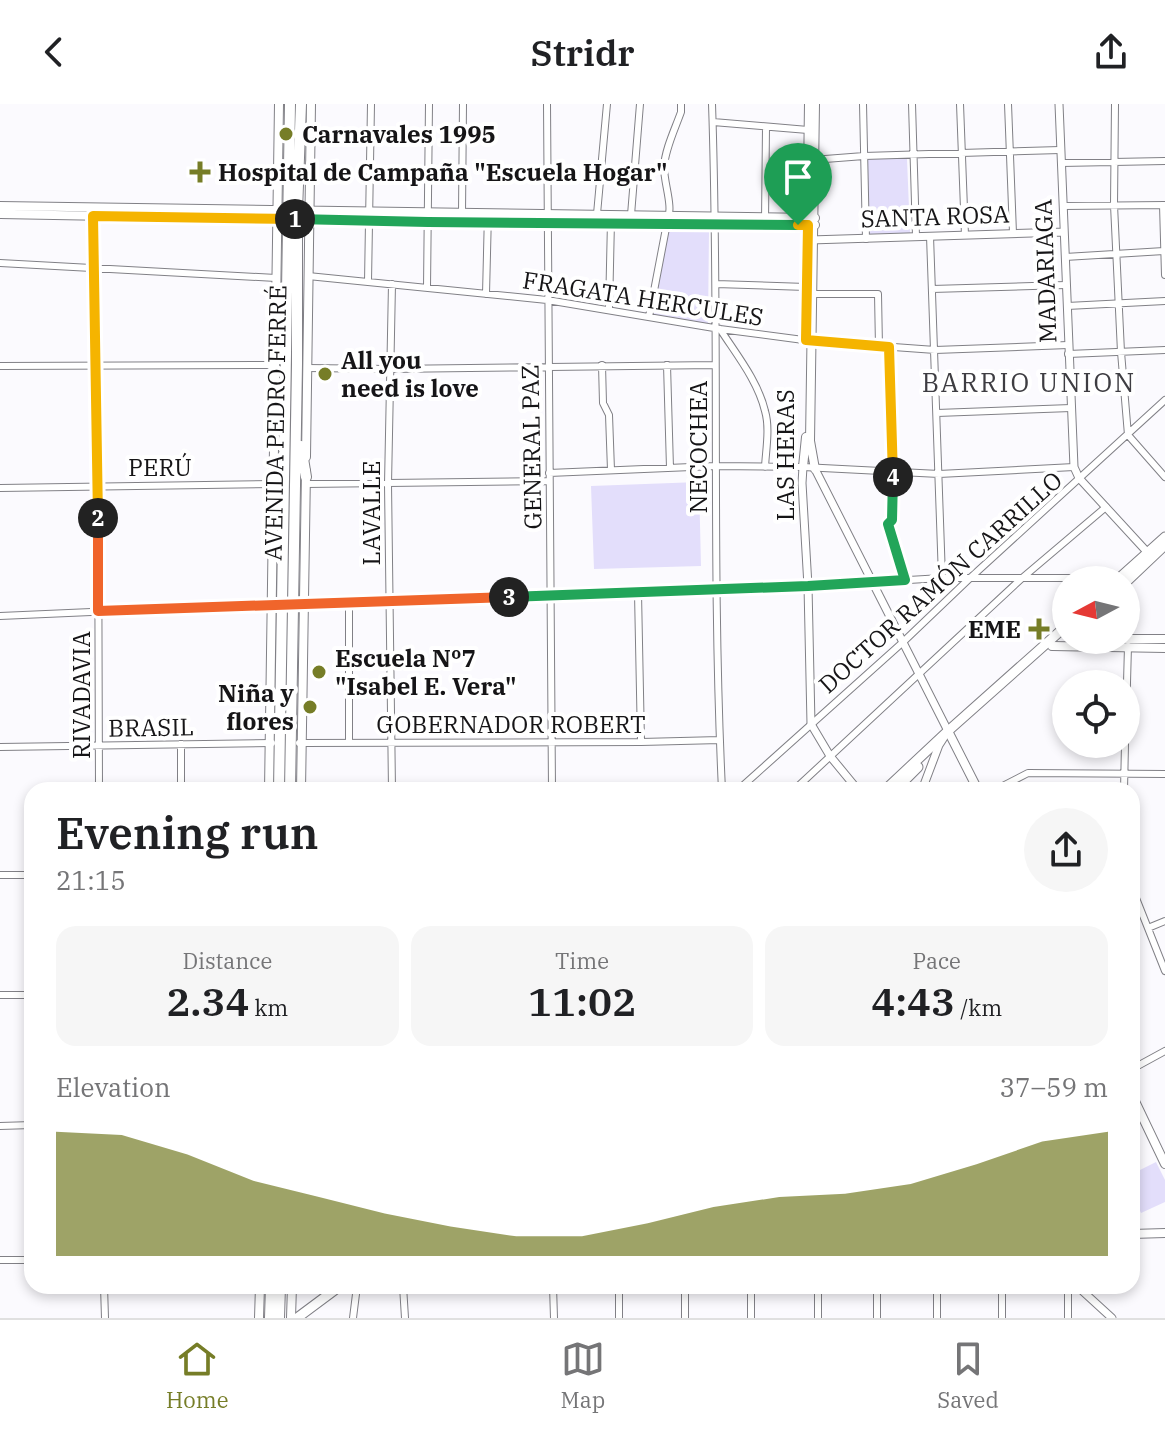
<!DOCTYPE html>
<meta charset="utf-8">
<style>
body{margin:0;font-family:"IBM Plex Serif",serif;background:#f6f6f6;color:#202124;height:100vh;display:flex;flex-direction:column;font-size:30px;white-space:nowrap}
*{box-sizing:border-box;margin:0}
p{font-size:26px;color:#757577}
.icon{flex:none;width:44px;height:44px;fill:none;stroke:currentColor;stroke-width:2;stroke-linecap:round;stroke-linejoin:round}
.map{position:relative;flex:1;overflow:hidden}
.side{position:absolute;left:24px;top:678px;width:1116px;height:512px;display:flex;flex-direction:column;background:#fff;border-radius:24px;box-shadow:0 4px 12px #0003}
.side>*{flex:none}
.needle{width:52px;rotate:263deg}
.buttons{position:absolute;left:1052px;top:462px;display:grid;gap:16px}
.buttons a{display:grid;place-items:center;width:88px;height:88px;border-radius:50%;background:#fff;box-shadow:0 4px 12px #0003;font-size:40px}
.pin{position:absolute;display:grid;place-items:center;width:68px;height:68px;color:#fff;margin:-82px -34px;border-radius:50% 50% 50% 0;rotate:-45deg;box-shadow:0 0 8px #0007}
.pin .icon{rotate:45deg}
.km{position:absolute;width:40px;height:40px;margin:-20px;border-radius:50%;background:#222;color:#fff;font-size:22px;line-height:40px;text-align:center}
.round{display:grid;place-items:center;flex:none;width:84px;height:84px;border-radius:42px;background:#f6f6f6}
.overview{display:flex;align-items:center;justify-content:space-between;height:136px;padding:0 32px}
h1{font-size:44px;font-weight:600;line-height:60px}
.metrics{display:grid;grid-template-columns:repeat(3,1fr);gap:12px;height:136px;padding:8px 32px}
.metrics div{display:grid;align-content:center;border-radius:20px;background:#f6f6f6;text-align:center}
.metrics b{font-size:40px;font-weight:600}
.metrics small{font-size:22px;font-weight:400}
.metrics p{font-size:22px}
.chart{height:224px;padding:16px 32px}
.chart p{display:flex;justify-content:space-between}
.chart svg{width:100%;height:144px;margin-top:8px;fill:#767d27;opacity:.7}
header{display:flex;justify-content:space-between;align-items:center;height:104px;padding:0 32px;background:#fff;font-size:36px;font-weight:600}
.dock{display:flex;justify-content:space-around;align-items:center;height:112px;border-top:2px solid #e0e0e0;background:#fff;font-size:22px;color:#757577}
.dock a{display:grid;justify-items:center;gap:4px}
.dock .selected{color:#767d27}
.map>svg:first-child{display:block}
.green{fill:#e3defb}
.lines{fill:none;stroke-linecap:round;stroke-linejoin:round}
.minor-casing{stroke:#818086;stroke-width:8}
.tertiary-casing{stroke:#818086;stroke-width:9}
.secondary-casing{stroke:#818086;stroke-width:10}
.primary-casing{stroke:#818086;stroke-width:11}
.trunk-casing{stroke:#818086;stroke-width:12}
.minor{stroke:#fff;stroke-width:6}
.tertiary{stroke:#fff;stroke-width:7}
.secondary{stroke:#fff;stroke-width:8}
.primary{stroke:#fff;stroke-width:9}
.trunk{stroke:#fff;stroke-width:10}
.split-1-casing{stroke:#fff;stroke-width:16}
.split-2-casing{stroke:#fff;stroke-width:16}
.split-3-casing{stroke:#fff;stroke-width:16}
.split-4-casing{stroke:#fff;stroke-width:16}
.split-5-casing{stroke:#fff;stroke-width:16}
.split-1{stroke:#22a559;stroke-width:10}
.split-2{stroke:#f5b400;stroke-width:10}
.split-3{stroke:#f0652b;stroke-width:10}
.split-4{stroke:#22a559;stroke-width:10}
.split-5{stroke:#f5b400;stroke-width:10}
.poi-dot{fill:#767d27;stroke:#fff;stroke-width:3}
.labels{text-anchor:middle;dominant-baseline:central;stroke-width:8;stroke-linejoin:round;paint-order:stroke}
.poi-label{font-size:24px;font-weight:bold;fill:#161517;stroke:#fff;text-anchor:start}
.street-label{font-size:24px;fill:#161517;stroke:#fff}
.neighbourhood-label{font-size:26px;letter-spacing:2px;fill:#3e3d42;stroke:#fff}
</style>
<header><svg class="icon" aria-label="back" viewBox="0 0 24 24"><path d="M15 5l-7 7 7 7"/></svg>Stridr<svg class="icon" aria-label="share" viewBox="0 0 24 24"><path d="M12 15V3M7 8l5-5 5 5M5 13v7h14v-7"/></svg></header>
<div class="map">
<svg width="1165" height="1214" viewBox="0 0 1165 1214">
<rect width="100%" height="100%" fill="#fbfafe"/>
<!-- green -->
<path class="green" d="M867 54 907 55 910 129 869 130Z
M667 126 709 127 708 220 654 211Z
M699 378 701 462 594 465 591 382Z
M1156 1058 1165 1076V1098L1141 1109 1132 1090V1070Z"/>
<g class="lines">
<defs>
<path id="minor" d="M547 0 552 686
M712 0C720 229 711 457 722 686
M863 0 866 135
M912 0 916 132
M960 0 965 131
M1008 0 1013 129
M1115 0 1114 101 1121 248 1128 331 1165 373
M713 18 808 26
M812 56 864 52 1060 46
M1061 59 1165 57
M1163 101 1165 171
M1063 102 1165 101
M462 109 463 0
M597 110 607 0
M631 111 640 0
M93 112 98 382 99 686
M765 117 766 23
M930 132 942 474
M1065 153 1164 147
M0 159 276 174
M308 172 547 196 720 225 811 237 935 246 1068 241
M368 178 371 0
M716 180 806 183
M427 184 429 0
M932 185 1066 181
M486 190 488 109
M812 190H878L879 243
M1067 202 1165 197
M609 206 611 117
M649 213 667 119C674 102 664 81 664 63 665 45 675 25 681 8V0
M720 225C736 250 758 277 765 307 770 324 766 345 765 363
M889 243 892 416 888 420 905 476
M1068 250 1165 246
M602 261 603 299 609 311 611 366
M667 261 670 364
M0 262 274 261
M307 264 389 265 715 261
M937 309 1071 304
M549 369 715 362 803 363 939 370 1074 363
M306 380 549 377
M0 384 273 380
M638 489 641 638
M349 498V639
M0 512 272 500 808 482 942 474H1119
M1126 615 1128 542
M299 639 641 638 720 636
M181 640V686
M0 643 272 639
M392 686 388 380 392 180
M738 686 902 539 969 475 1165 296
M794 686 1021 475 1106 403
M995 686 1028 669 1165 670
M1124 686 1125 640
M0 771H32
M1132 784 1165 867
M1148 824 1165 817
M0 891H32
M1132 965 1165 947
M0 1022 32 1021
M0 1156H32
M104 1182 105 1214
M403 1182 405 1214
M553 1182 554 1214
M619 1182V1214
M685 1182V1214
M751 1182V1214
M818 1182V1214
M877 1182V1214
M937 1182V1214
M1002 1182V1214
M353 1214 357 1182
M1068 1214V1182"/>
<path id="tertiary" d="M1059 0 1074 363 1079 374 1148 449
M810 136 1064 128
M803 363 802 379 808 482 811 620 830 652 858 686
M815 365 948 627 939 641 922 686
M1077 1182 1112 1214"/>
<path id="secondary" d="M0 102 815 114
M0 110 428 118 815 121
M806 215 809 0
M306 353 311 0
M803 363 806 333
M815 365 810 337 815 0
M1126 535H1165
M1052 542 1165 544
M948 627 978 686
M269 686 279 0
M301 686 306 367
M1132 991 1165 1060
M1132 1130 1165 1129
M259 1214 260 1182
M291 1214 292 1182"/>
<path id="primary" d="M1117 476 1165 433
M1126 478 1165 441
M885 686 948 627 1066 522
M895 686 918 663
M297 1214 340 1182"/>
<path id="trunk" d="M301 342 306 373
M273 399 278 383V365
M279 686 290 0
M290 686 297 260V107L301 0
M270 1214 271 1182
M279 1214 280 1182"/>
</defs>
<!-- minor casing -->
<use href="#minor" class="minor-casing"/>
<!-- tertiary casing -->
<use href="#tertiary" class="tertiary-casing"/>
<!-- secondary casing -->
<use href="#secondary" class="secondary-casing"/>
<!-- primary casing -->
<use href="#primary" class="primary-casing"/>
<!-- trunk casing -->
<use href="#trunk" class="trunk-casing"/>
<!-- minor -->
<use href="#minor" class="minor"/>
<!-- tertiary -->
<use href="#tertiary" class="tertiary"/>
<!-- secondary -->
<use href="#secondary" class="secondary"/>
<!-- primary -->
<use href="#primary" class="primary"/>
<!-- trunk -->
<use href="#trunk" class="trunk"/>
</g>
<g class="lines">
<defs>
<path id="split-1" d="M295 115 428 118 798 121"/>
<path id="split-2" d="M98 414 93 112 295 115"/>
<path id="split-3" d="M98 414V507L509 493"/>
<path id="split-4" d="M509 493 808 482 905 476 888 420 892 416 893 373"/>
<path id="split-5" d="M798 121H808L806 236 889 243 893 373"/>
</defs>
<!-- split-1 casing -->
<use href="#split-1" class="split-1-casing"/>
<!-- split-2 casing -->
<use href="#split-2" class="split-2-casing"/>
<!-- split-3 casing -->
<use href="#split-3" class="split-3-casing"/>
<!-- split-4 casing -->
<use href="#split-4" class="split-4-casing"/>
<!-- split-5 casing -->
<use href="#split-5" class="split-5-casing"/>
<!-- split-1 -->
<use href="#split-1" class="split-1"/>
<!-- split-2 -->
<use href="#split-2" class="split-2"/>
<!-- split-3 -->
<use href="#split-3" class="split-3"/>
<!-- split-4 -->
<use href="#split-4" class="split-4"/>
<!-- split-5 -->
<use href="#split-5" class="split-5"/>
</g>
<!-- markers -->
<g class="poi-dot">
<circle cx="286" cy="30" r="8"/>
<path d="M196 56h8v8h8v8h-8v8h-8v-8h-8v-8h8z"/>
<circle cx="325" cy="270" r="8"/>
<path d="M1035 513h8v8h8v8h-8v8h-8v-8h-8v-8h8z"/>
<circle cx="319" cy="568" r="8"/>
<circle cx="310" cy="603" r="8"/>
</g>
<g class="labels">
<!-- poi labels -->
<g class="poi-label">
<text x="302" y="30">Carnavales 1995</text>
<text x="218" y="68">Hospital de Campaña "Escuela Hogar"</text>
<text x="341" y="256">All you<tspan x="341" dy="28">need is love</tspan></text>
<text x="1021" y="525" text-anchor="end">EME</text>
<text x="335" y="554">Escuela Nº7<tspan x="335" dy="28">"Isabel E. Vera"</tspan></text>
<text x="294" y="589" text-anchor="end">Niña y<tspan x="294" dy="28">flores</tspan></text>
</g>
<!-- street labels -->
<g class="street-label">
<text transform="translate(935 112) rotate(-2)">SANTA ROSA</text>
<text transform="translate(1045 167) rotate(-92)">MADARIAGA</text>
<text transform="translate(643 194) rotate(9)">FRAGATA HERCULES</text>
<text transform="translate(275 319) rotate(-89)">AVENIDA PEDRO FERRÉ</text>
<text transform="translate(531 343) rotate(-91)">GENERAL PAZ</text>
<text transform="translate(698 343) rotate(-90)">NECOCHEA</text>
<text transform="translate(785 351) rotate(-90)">LAS HERAS</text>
<text x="160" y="363">PERÚ</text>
<text transform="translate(371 409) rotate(-90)">LAVALLE</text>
<text transform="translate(940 478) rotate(-42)">DOCTOR RAMÓN CARRILLO</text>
<text transform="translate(81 591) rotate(-90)">RIVADAVIA</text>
<text x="511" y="620">GOBERNADOR ROBERT</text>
<text transform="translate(151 623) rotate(-1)">BRASIL</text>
</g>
<!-- neighbourhood labels -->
<g class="neighbourhood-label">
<text x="1029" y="278">BARRIO UNION</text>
</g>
</g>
</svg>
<div class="buttons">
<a><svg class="needle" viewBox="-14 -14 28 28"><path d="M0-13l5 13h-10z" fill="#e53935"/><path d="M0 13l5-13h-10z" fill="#757577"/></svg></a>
<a><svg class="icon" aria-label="locate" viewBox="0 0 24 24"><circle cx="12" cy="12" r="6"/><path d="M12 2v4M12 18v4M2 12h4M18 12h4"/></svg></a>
</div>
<div class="pin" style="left:798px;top:121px;background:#1e9e55"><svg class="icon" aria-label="arrive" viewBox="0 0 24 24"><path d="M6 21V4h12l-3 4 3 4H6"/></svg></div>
<b class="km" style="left:295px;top:115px">1</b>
<b class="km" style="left:98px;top:414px">2</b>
<b class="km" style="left:509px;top:493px">3</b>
<b class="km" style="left:893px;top:373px">4</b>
<section class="side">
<div class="overview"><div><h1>Evening run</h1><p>21:15</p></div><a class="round"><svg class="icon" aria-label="share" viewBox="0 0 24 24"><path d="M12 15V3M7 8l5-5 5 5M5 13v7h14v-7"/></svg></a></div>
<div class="metrics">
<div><p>Distance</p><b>2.34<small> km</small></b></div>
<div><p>Time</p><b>11:02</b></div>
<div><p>Pace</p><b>4:43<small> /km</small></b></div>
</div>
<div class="chart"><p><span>Elevation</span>37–59 m</p>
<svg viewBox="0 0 160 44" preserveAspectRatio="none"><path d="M0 44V6L10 7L20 13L30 21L40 26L50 31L60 35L70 38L80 38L90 34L100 29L110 26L120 25L130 22L140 16L150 9L160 6V44z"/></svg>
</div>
</section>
</div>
<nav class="dock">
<a class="selected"><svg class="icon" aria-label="home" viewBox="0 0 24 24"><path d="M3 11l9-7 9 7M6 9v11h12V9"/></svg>Home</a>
<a><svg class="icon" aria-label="map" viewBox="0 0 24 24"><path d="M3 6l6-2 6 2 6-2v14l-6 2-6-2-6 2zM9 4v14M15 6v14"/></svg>Map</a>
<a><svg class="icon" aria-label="saved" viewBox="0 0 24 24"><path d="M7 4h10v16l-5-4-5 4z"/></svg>Saved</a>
</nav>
